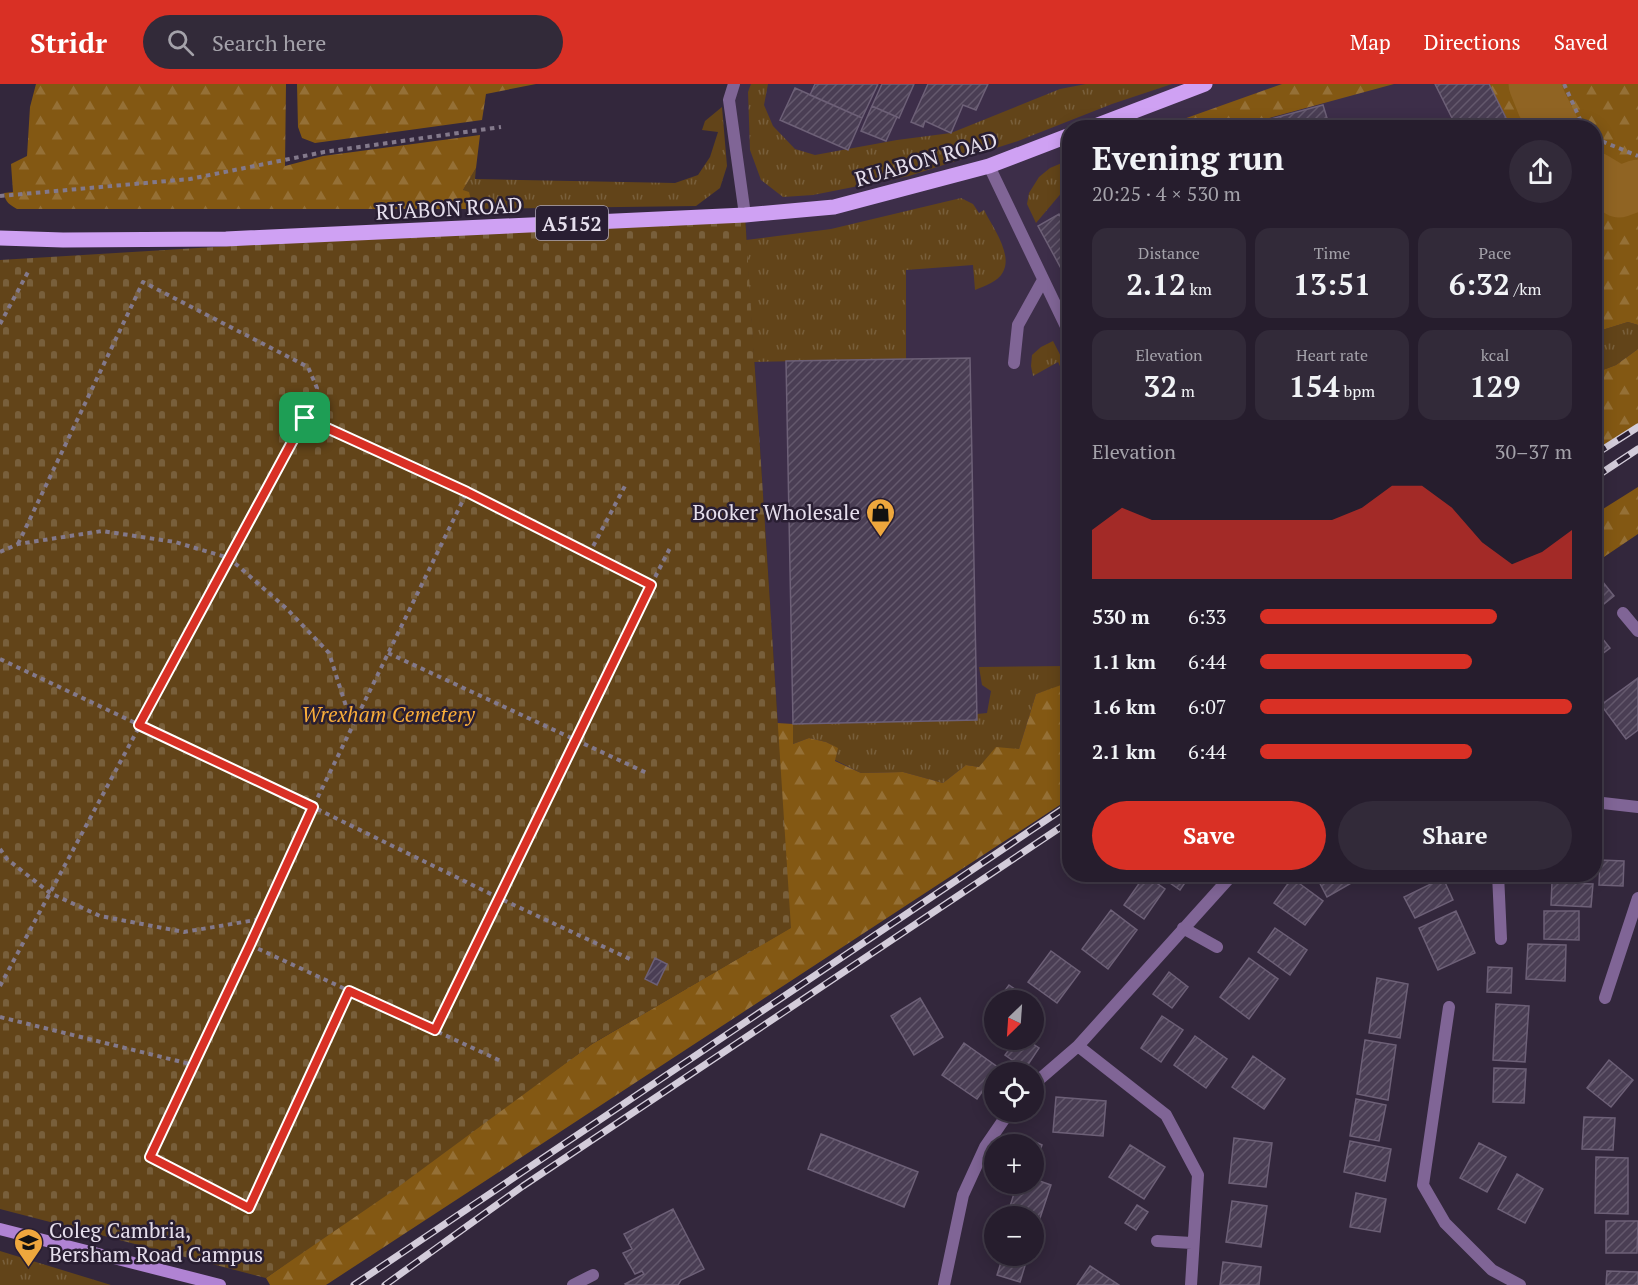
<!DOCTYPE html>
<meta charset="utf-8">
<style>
body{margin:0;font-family:"PT Serif",serif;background:#322a39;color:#f1f3f6;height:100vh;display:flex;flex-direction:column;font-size:22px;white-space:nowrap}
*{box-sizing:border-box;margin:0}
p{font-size:20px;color:#a4a2aa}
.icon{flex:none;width:33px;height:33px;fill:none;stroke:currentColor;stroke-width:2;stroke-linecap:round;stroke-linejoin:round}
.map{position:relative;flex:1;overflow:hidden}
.side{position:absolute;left:1062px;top:36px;width:540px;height:762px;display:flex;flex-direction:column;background:#261d2d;border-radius:24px;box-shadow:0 3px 15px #0003,0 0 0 2px #423b49}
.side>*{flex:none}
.needle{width:39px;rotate:205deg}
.fabs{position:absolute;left:984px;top:906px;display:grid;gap:12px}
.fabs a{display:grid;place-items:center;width:60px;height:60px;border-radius:50%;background:#261d2d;box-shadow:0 3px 15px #0003,0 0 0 2px #423b49;font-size:30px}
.pin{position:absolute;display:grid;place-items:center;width:51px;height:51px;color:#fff;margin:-26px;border-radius:12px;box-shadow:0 3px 9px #0006}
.round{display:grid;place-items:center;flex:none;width:63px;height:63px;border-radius:32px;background:#322a39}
.overview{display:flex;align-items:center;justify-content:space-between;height:102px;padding:0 30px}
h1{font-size:33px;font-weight:800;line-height:45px}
.stats{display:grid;grid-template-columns:repeat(3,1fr);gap:9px;height:102px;padding:6px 30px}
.stats div{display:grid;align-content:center;border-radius:15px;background:#322a39;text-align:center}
.stats b{font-size:30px;font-weight:800}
.stats small{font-size:16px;font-weight:400}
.stats p{font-size:16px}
.chart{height:168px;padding:12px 30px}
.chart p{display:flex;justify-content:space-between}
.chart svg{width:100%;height:108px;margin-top:6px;fill:#d93025;opacity:.7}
.primary-button{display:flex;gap:12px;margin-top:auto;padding:12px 30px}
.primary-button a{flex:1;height:69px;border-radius:36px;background:#d93025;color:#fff;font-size:24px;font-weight:800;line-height:69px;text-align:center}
.primary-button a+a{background:#322a39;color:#f1f3f6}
ul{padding:0 30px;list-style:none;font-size:20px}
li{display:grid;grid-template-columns:96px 72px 1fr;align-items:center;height:45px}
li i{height:15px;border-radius:8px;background:#d93025}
header{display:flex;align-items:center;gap:36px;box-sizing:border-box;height:84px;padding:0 30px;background:#d93025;color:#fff}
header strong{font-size:28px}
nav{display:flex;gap:33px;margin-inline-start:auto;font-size:21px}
.search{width:420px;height:54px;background:#322a39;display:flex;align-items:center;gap:15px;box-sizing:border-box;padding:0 21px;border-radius:33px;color:#a4a2aa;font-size:22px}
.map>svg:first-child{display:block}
.built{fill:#3d2e49}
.grass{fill:url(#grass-tufts)}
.forest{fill:url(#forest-firs)}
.cemetery{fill:url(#cemetery-stones)}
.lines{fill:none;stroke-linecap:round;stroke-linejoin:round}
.river{stroke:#906423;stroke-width:51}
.building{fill:url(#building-hatch);stroke:#6d6077;stroke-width:1.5}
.path{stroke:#83798b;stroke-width:4;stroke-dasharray:4.5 4.5;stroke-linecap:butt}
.service{stroke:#806596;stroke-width:12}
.minor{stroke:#806596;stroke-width:12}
.secondary{stroke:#b083d3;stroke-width:12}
.primary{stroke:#cfa1f3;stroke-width:15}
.rail-casing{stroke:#d3ccda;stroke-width:7}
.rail{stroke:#291e32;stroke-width:4.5;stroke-dasharray:14;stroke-linecap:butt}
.route-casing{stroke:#fff;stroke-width:12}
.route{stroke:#d93025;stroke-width:8}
.labels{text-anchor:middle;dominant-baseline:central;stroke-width:5;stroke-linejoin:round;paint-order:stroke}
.shield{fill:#291e32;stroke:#ada5b5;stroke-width:1.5}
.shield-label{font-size:20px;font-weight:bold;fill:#e6dfed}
.street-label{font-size:21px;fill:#e6dfed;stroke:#291e32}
.poi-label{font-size:21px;fill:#e6dfed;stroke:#291e32;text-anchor:end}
.park-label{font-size:21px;font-style:italic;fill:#f9ad3a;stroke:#291e32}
</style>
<header>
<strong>Stridr</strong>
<div class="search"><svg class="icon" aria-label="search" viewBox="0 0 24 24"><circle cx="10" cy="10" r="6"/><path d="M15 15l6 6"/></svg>Search here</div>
<nav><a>Map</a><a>Directions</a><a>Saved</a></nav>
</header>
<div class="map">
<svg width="1638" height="1201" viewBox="0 0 1638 1201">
<defs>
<pattern id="grass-tufts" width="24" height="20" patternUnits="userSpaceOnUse" patternTransform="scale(1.5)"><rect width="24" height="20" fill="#624419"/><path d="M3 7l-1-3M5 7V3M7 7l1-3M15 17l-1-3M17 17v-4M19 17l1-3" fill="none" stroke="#785f3b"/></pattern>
<pattern id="forest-firs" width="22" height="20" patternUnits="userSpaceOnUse" patternTransform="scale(1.5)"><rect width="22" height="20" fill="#835813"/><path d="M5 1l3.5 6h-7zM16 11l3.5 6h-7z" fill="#957036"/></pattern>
<pattern id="cemetery-stones" width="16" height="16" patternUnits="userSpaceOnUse" patternTransform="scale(1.5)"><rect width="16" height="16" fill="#624419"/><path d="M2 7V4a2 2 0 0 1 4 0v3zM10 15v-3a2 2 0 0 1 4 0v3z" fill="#785f3b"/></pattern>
<pattern id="building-hatch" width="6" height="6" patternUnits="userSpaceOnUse" patternTransform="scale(1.5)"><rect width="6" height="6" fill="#4a3e54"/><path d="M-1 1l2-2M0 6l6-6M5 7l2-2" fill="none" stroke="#64596d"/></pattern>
</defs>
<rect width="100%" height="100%" fill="#33273c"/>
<!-- built -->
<path class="built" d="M734 0H1489L1511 43 1070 44 1069 662 791 844 745 131 729 16Z"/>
<!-- grass -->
<path class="grass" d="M751 0H768L764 21 773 42 795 65 815 71 897 56 951 49 1060 5 1086 0H1172L1112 20 1018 57 909 92 813 111 783 113 761 96 750 66 748 8Z
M722 23 727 82 720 104 696 122 467 125 471 116 463 106 476 84 475 95 675 99 698 91 710 73 718 48 702 46 705 37Z
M1069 76V100L1036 139 1027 120 1029 109 1039 93 1050 84Z
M961 114 973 120 979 129 984 126C992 142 1013 170 1003 188 998 198 984 202 975 206L973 181 906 186V275L754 278 746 156 831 145Z
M1628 238 1638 241V265L1616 281 1595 289 1594 246 1599 247Z
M1053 257 1069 288V301L1058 278 1033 292 1031 282 1032 271 1041 263Z
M1069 582V602L1064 601 1036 610 1019 665 979 683 966 681 943 699 903 688 861 689 835 676 837 664 826 658 809 654 793 660V640L976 636 977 630 987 629 991 607 982 601 979 583Z
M0 1167 111 1201H0Z"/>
<!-- forest -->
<path class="forest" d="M36 0H286L285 82 323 72 480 51 476 84 463 106 469 108 471 116 467 125H17C10 121 5 118 4 109L13 108 11 80 27 72 30 23Z
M297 0H536L486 10 482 36 315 59 302 54 298 43Z
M1282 0H1394L1236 43 1224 41 1217 44 1181 43 1178 37Z
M1489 0H1638V241L1628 238 1599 247 1595 246 1594 44 1511 43Z
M1638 265V340L1595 367V289L1616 281Z
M1638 403V450L1595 479V430Z
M1064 600 1069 602V715L326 1201H270L266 1194 592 960 790 844 777 639 793 640V660L809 654 826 658 838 664 835 677 861 689 903 688 943 699 966 681 979 683 996 663 1019 665 1036 610Z"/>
<!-- cemetery -->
<path class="cemetery" d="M745 131 791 844 592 960 390 1109 266 1194 0 1125V176Z"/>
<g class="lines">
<!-- river -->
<path class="river" d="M1534 0 1542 20 1554 44
M1594 93 1619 108 1638 101"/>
</g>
<!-- building -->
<path class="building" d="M815 0H878L862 34 810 11Z
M882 0H914L899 34 872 22Z
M928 0H988L976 26 963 21 951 49 925 37 923 43 911 38Z
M1435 0H1489L1511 44H1457Z
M795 4 862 34 848 66 780 36Z
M1323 21 1330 44H1237Z
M872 22 897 33 886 57 861 47Z
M1059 130 1070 150V201L1038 142Z
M970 274 977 636 793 640 786 277Z
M1598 492 1614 512 1594 528V495Z
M1594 544 1610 564 1594 576Z
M1638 594V646L1626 655 1601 621Z
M1594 647 1602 657 1594 663Z
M1594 731H1599L1598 778H1594Z
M1600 776 1624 777 1623 802 1599 801Z
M1175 790H1191L1180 806 1170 799Z
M1315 790H1367L1327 813Z
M1145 791 1165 805 1144 835 1124 821Z
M1292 794 1323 817 1305 841 1274 819Z
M1443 794 1453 816 1415 834 1404 813Z
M1552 798 1593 800 1591 823 1551 821Z
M1111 826 1137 846 1108 885 1082 865Z
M1456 827 1475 869 1438 886 1419 844Z
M1544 827H1579V856L1544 855Z
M1275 844 1307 866 1290 891 1258 868Z
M1528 860 1566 861 1565 897 1526 895Z
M1051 867 1080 888 1057 919 1028 898Z
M655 874 667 880 657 901 645 895Z
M1249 874 1278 895 1249 935 1220 913Z
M1488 883 1512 884 1511 909 1487 908Z
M1169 888 1188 903 1172 924 1153 910Z
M1377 894 1408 900 1400 954 1369 949Z
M1009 901 1031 916H998Z
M920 914 943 953 914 971 891 932Z
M1034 918 1041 924 1034 935Z
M1496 920 1529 922 1525 978 1493 976Z
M1162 932 1183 946 1161 978 1141 964Z
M1195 952 1227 975 1206 1004 1174 981Z
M1016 956H1027L1039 964 1025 985 1005 971Z
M1365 956 1396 961 1388 1016 1357 1010Z
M964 959 999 984 977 1015 942 991Z
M1253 972 1285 995 1264 1025 1232 1003Z
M1609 976 1633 996 1611 1023 1587 1004Z
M1494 984 1526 985 1524 1019 1493 1018Z
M1056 1013 1106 1017 1103 1052 1053 1048Z
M1356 1015 1386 1021 1379 1057 1350 1052Z
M1584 1033 1615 1034 1613 1066 1582 1065Z
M821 1050 918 1088 904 1123 808 1085Z
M1234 1054 1272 1059 1266 1103 1229 1099Z
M1029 1055 1042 1061 1034 1084V1060H1027Z
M1350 1057 1391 1065 1385 1097 1344 1088Z
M1479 1059 1506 1073 1487 1108 1460 1094Z
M1130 1061 1165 1083 1144 1115 1109 1093Z
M1596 1073 1628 1074V1130L1595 1129Z
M1517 1090 1543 1105 1525 1139 1498 1125Z
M1034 1095 1051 1101 1037 1143 1034 1142V1132H1007L1017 1100H1034Z
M1356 1109 1386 1115 1380 1148 1350 1143Z
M1232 1117 1267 1122 1261 1163 1226 1158Z
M1137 1121 1148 1128 1136 1146 1125 1139Z
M673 1125 704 1185 681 1196 678 1201H626L625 1200 644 1190 642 1187 635 1190 623 1169 632 1165 624 1150Z
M1606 1137H1638L1637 1169H1606Z
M1003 1172H1028L1020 1198 997 1191Z
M1223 1178 1261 1183 1259 1201H1220Z
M1090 1182 1119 1201H1077Z
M1607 1187 1638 1188V1201H1606Z"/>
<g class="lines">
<!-- path -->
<path class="path" d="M1564 0 1584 44
M1594 54 1638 72
M0 112 190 95 324 68 501 43
M0 240 28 188
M18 460 143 198 308 283 317 304 305 334
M0 468 18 460 102 447 175 458 229 474 287 525 329 569 352 641
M589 470 626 400
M651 501 670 464
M388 569 649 690
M0 575 313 723 499 814 632 876
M0 765 7 775 50 809 100 832 184 848 261 835
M250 861 503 978
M0 902 305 334 467 408 651 501 434 946
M349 907 249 1124 150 1073 250 861 313 723 467 408
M0 933 194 981"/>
<!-- service -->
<path class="service" d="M734 0 729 16 745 131
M989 82 1070 251
M1014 279 1018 241 1043 196
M1498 790 1501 855
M573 1201 593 1191"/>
<!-- minor -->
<path class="minor" d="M1623 529 1638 547
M1594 718 1638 723
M1183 844 1217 863
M1605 914 1638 814
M1449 923 1423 1101 1445 1139 1492 1186 1520 1201
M1078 962 1166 1031 1198 1091 1191 1201
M1034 1000 1078 962 1233 790
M1157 1157 1192 1159
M944 1201 963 1111 985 1063 1009 1028"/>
<!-- secondary -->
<path class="secondary" d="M0 1145 220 1201"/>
<!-- primary -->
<path class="primary" d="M1090 44 1205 0
M0 154 63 156 226 155 745 131 834 123 989 82 1070 51"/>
<defs>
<path id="rail" d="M1594 371 1638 343
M1594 394 1638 365
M354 1201 1070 720
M385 1201 523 1102 1070 737"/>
</defs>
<!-- rail casing -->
<use href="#rail" class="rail-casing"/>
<!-- rail -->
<use href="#rail" class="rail"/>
</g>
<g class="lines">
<defs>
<path id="route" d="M305 334 467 408 651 501 435 946 349 907 249 1124 150 1073 250 861 313 723 139 641Z"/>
</defs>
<!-- route casing -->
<use href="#route" class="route-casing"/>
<!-- route -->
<use href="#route" class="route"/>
</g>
<!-- icons -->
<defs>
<symbol id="shop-pin" viewBox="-11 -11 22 30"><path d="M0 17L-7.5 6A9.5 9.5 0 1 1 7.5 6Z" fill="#eea73d" stroke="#291e32"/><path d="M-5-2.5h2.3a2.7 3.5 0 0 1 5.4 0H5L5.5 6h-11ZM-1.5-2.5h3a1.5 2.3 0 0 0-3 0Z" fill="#111"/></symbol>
<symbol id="university-pin" viewBox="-11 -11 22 30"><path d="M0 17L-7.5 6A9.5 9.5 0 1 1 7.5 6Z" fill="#eea73d" stroke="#291e32"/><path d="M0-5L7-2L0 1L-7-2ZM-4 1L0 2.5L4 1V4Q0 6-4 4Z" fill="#111"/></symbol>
</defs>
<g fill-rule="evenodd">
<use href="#shop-pin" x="864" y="412" width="33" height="45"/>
<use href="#university-pin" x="12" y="1142" width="33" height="45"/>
</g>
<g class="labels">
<!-- shield labels -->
<rect class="shield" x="536" y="122" width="72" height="34" rx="4.5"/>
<g class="shield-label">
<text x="572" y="139">A5152</text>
</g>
<!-- street labels -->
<g class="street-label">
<text transform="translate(926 75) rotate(-16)">RUABON ROAD</text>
<text transform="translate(449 124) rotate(-3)">RUABON ROAD</text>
</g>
<!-- poi labels -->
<g class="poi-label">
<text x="860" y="428">Booker Wholesale</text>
<text x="49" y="1146" text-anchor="start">Coleg Cambria,<tspan x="49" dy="24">Bersham Road Campus</tspan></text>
</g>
<!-- park labels -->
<g class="park-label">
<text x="388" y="630">Wrexham Cemetery</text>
</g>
</g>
</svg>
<div class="fabs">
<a><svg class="needle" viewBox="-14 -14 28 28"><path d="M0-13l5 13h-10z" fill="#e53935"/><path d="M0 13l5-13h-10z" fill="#a4a2aa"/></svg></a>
<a><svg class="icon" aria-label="locate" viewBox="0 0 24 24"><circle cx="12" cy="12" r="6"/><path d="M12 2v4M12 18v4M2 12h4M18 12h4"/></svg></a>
<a>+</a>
<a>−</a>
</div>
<div class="pin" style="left:305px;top:334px;background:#1e9e55"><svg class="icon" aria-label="arrive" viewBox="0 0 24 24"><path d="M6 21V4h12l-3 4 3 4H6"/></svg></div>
<section class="side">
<div class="overview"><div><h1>Evening run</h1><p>20:25 · 4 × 530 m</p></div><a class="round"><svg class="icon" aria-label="share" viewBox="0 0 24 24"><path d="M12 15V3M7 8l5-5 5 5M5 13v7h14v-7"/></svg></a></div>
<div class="stats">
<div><p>Distance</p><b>2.12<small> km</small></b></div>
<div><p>Time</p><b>13:51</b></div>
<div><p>Pace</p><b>6:32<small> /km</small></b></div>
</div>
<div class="stats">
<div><p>Elevation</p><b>32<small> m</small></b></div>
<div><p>Heart rate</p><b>154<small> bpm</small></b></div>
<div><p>kcal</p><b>129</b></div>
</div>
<div class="chart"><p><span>Elevation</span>30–37 m</p>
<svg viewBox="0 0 160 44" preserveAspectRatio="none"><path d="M0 44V24L10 15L20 20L30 20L40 20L50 20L60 20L70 20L80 20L90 15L100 6L110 6L120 15L130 29L140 38L150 33L160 24V44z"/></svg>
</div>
<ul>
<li><b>530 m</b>6:33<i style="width:76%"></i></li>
<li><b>1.1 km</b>6:44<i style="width:68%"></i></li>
<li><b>1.6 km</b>6:07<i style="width:100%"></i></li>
<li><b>2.1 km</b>6:44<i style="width:68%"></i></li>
</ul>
<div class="primary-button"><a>Save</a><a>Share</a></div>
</section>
</div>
